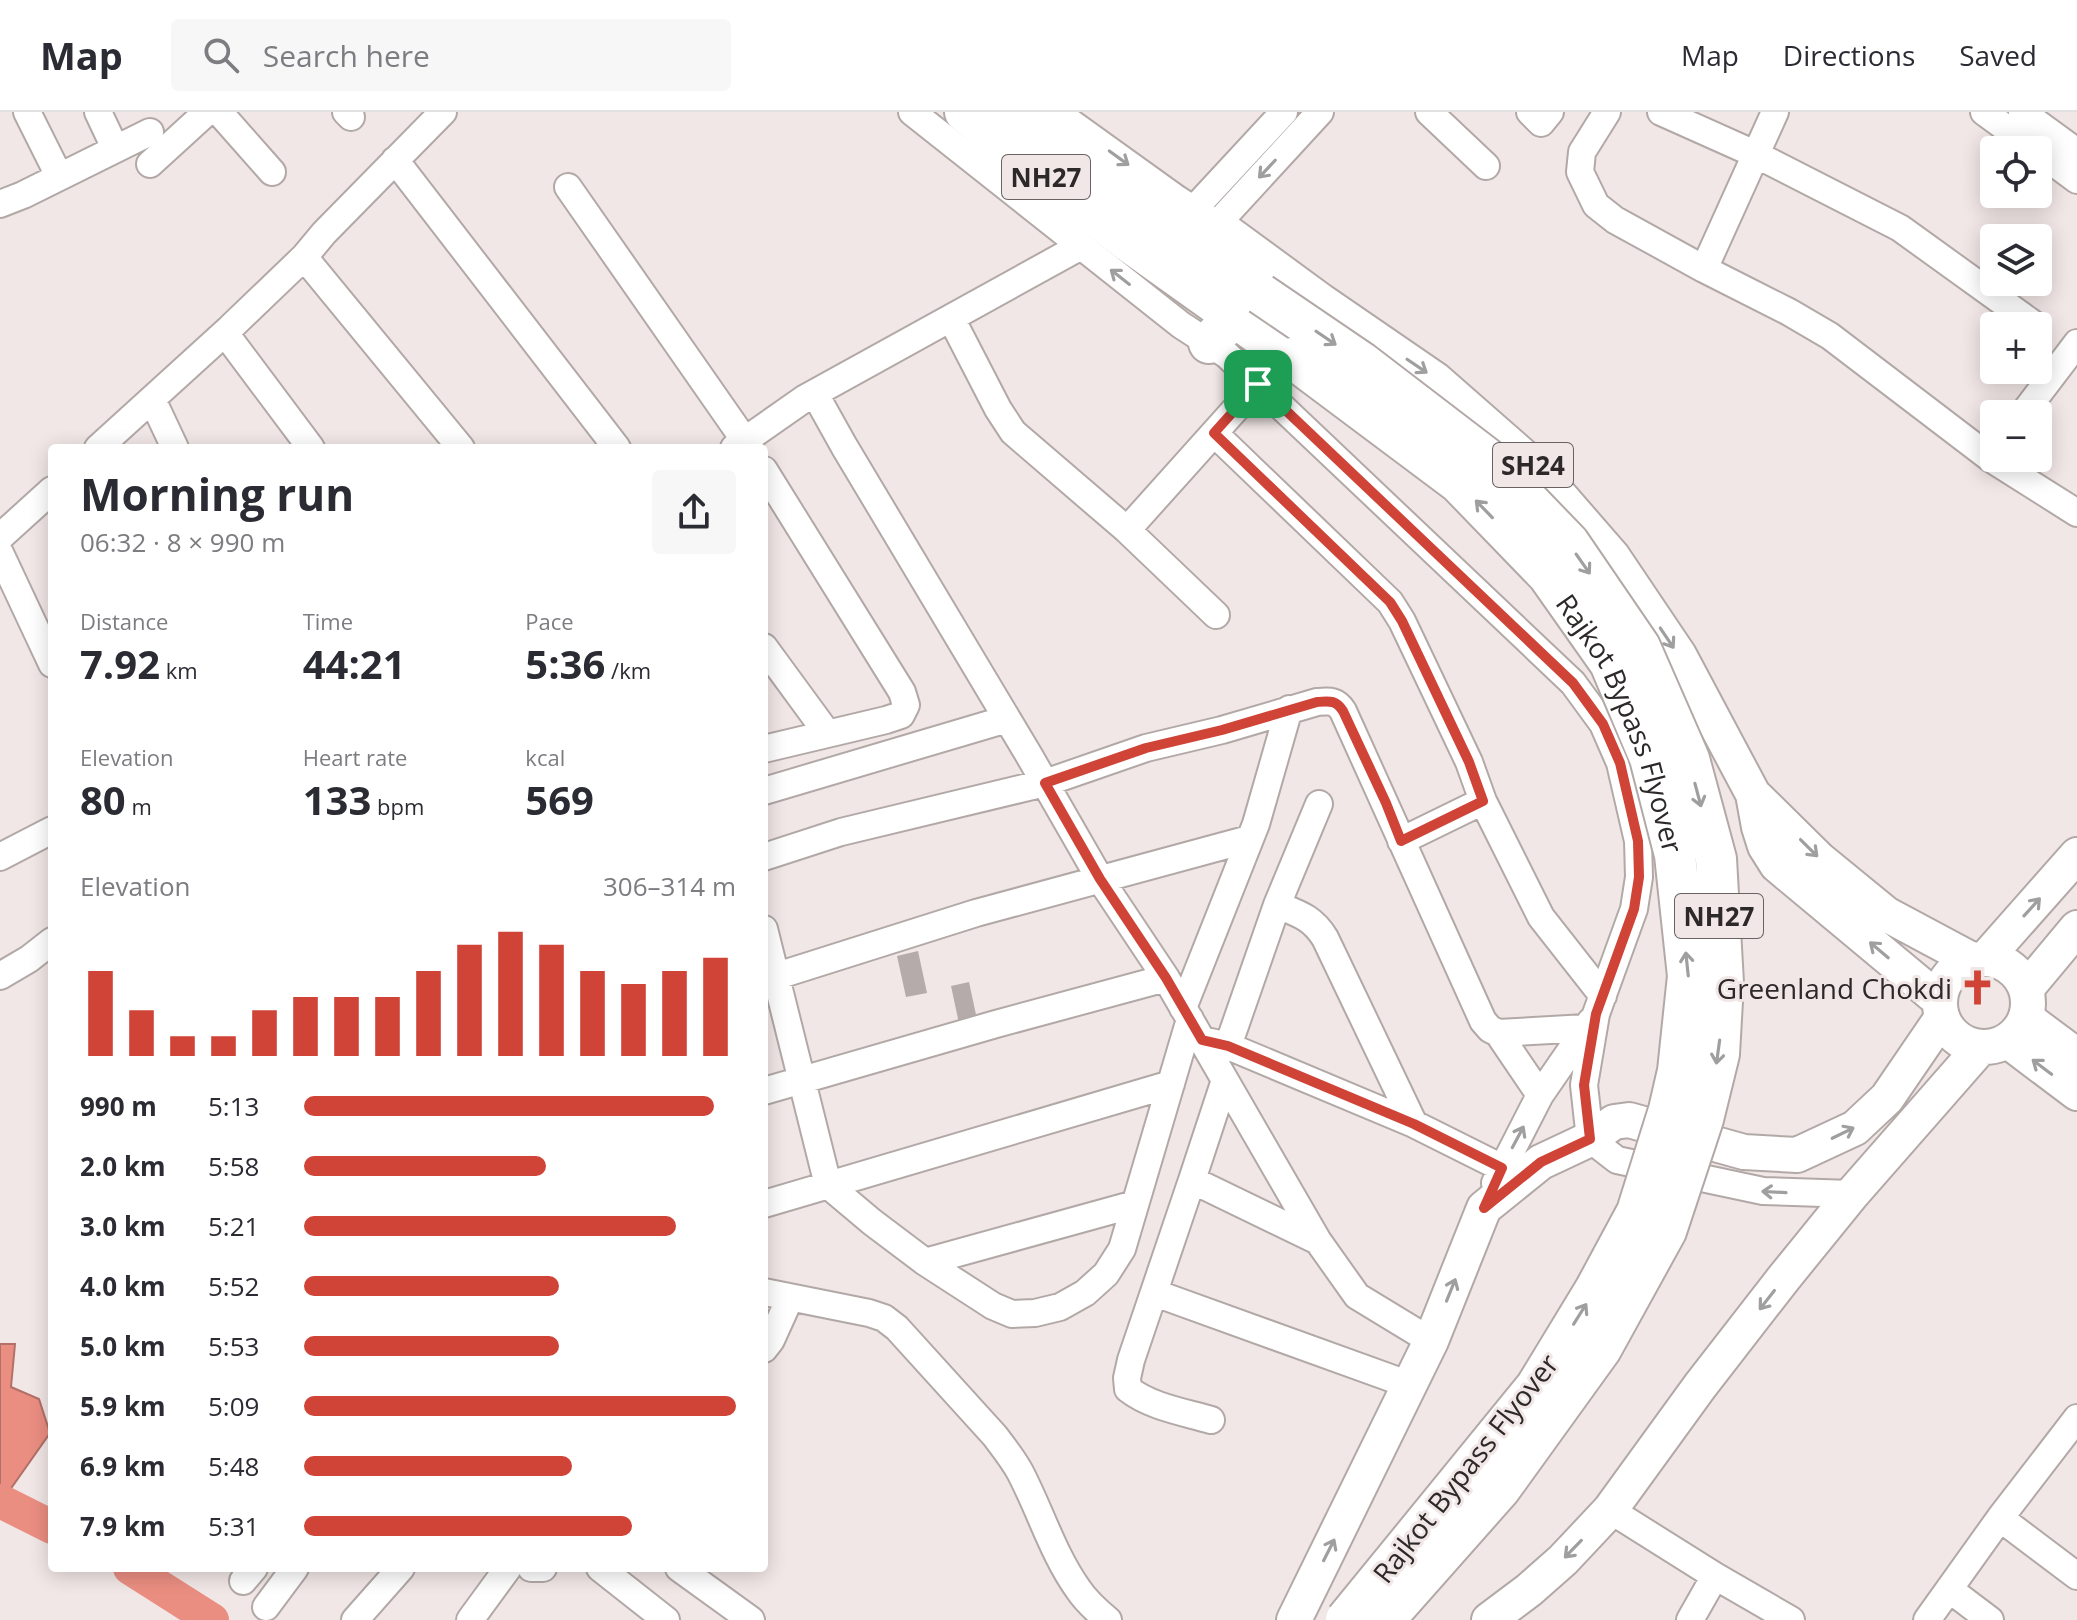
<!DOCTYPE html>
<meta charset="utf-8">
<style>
body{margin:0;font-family:"Open Sans",sans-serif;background:#f7f7f7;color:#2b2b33;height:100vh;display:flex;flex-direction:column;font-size:30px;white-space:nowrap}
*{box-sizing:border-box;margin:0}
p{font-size:26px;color:#7c7c81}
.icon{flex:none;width:44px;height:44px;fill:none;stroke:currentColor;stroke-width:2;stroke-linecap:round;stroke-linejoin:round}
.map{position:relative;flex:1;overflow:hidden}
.sheet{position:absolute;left:48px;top:332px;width:720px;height:1128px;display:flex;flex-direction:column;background:#fff;border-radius:8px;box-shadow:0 4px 20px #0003}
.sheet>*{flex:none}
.tools{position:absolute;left:1980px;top:24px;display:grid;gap:16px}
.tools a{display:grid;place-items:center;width:72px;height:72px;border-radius:8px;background:#fff;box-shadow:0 4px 20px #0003;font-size:40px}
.pin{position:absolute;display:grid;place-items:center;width:68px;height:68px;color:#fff;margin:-34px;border-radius:16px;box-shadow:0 4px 12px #0006}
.round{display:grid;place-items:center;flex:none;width:84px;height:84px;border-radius:8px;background:#f7f7f7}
.headline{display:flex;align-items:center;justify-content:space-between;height:136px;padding:0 32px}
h1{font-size:44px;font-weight:700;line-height:60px}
.figures{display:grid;grid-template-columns:repeat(3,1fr);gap:12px;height:136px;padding:8px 32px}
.figures div{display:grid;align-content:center}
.figures b{font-size:40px;font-weight:700}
.figures small{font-size:22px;font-weight:400}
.figures p{font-size:22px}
.chart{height:224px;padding:16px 32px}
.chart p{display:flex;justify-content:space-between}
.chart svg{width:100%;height:144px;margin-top:8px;stroke:#d04337;stroke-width:6}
ul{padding:0 32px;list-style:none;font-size:26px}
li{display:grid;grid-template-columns:128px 96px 1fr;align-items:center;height:60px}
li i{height:20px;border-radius:10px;background:#d04337}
header{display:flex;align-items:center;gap:48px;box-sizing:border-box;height:112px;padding:0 40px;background:#fff;border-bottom:2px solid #e1e1e2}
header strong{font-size:38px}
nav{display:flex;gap:44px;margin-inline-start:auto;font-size:28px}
.search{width:560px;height:72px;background:#f7f7f7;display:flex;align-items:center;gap:20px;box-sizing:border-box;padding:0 28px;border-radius:8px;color:#7c7c81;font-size:30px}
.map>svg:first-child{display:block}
.water{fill:#eb8e82;stroke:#b27067;stroke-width:2}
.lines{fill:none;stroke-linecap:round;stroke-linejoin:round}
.river{stroke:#eb8e82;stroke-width:34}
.building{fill:#b4abaa}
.minor-casing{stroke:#b2a9a7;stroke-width:30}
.major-casing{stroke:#b2a9a7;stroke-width:38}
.highway-casing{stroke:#b2a9a7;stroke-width:44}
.minor{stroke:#fff;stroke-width:26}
.major{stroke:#fff;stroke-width:34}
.highway{stroke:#fff;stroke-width:40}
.highway-bridge-casing{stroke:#b2a9a7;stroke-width:44;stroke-linecap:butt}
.highway-bridge{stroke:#fff;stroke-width:40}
.oneway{stroke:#a09f9f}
.route-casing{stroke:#fff;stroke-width:16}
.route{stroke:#d04337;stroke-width:10}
.labels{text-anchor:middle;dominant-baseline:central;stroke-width:6;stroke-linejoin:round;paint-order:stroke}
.shield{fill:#f1e7e6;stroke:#686262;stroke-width:2}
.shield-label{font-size:26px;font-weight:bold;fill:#2d2929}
.street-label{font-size:28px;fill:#2d2929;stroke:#f1e7e6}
.poi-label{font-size:28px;fill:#2d2929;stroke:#f1e7e6;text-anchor:end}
</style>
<header>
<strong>Map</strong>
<div class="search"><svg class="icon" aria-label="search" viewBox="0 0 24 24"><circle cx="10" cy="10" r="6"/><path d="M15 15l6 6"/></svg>Search here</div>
<nav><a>Map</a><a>Directions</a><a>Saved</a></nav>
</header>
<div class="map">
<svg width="2077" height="1508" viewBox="0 0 2077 1508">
<rect width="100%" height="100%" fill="#f1e7e6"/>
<!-- water -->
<path class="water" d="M0 1232H15L11 1275 39 1287 50 1321 0 1392Z"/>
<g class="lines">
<!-- river -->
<path class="river" d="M0 1389 52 1415
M130 1456 212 1508"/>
</g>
<!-- building -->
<path class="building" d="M918 839 927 881 906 885 897 844Z
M969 870 978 912 960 916 951 874Z"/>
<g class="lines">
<defs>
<path id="minor" d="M27 0 59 64
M98 0 115 36
M219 0 272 60
M346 0 351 5
M912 0 1181 213 1227 243 1573 571 1603 612 1620 651 1638 729 1639 765 1634 797 1596 902 1584 973 1590 1027 1617 1048 1763 1079 1852 1082
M1056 0 1177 87 1216 112
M1429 0 1486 54
M1530 0 1541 11 1550 0
M1607 0 1582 40 1580 60 1596 93 1615 108 1704 157 1789 200 1830 224 1990 346 2077 401
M1661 0 1755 42 1900 116 2036 214
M1984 0 2036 38
M2022 0 2077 40
M2038 39 2077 68
M395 48 617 336
M150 52 207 0
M568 75 750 336
M0 92 23 83 150 20
M1182 110 1284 0
M1206 124 1320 0
M304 145 461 336
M1704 157 1775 0
M951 206 998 297 1013 320 1127 418 1216 503
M225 221 311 336
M815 282 844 334 1030 645 1100 767 1166 866 1318 1129 1357 1184 1431 1229
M152 287 175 336
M2023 302 2077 231
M1214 321 1390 490 1402 509 1469 650 1483 689 1541 805 1603 884
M98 336 230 216 304 145 324 121 443 0
M734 336 804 287 1081 134
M764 358 902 580 906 593 901 603 886 608 764 637
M1127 418 1258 272
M0 425 52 378
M0 441 52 552
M764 535 827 621
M764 679 1007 607
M1401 729 1483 689
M0 745 52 718
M764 745 841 720 1045 671 1146 636 1222 618 1317 590C1330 589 1336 588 1343 599L1483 909 1490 917 1498 921 1586 916
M1277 793C1299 802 1312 805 1325 826L1414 1012
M764 817 828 1073 872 1110 925 1150 993 1194 1012 1202 1035 1201 1060 1195 1085 1181 1106 1162 1122 1137 1190 907
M0 864 29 847 52 829
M764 868 976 801 1249 727
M1183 896 1256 712 1289 597
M1498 921 1540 983
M1202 928 1228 934 1414 1012 1502 1056
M1228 934 1277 793 1319 692
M764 979 996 912 1166 866
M1192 1068 1225 968
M1495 1071 1540 983 1591 909
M764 1092 1171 972
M925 1150 1135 1092
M764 1180 869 1201 884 1206 897 1216 995 1324C1004 1336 1013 1347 1020 1360 1040 1398 1053 1442 1078 1477 1086 1489 1097 1499 1108 1508
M1155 1181 1410 1273
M764 1237 771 1228 790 1186
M1211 1308C1184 1300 1151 1295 1128 1277L1127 1266 1131 1248 1192 1068 1318 1129
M1610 1398 1715 1464 1791 1508
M2000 1406 2077 1464
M531 1456H543
M600 1456 666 1508
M679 1456 751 1508
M243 1469 254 1456
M1949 1477 1990 1508
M266 1495 295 1456
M355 1508 401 1456
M470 1508 508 1456
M1690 1508 1715 1464
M1927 1508 2000 1406 2077 1306"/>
<path id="major" d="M1216 112 1321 189 1436 268 1534 354 1613 445 1679 543 1753 682 1759 715 1765 734 1777 753 1939 888
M1753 682 1820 748 1886 802 1972 848
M1986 846 2077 743
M1940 891a44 44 0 1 1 88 0a44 44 0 1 1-88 0Z
M2026 877 2077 816
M2026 906 2077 944
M2008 929 2077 981
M1294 1508 1431 1229 1484 1096 1541 1050 1590 1027 1614 1010 1629 1008 1744 1040 1797 1043 1855 1016 1887 986 1941 907
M1489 1508 1529 1478 1563 1448 1610 1398 1700 1274 1783 1167 1852 1082 1980 936"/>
<path id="highway" d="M965 0 1035 57 1128 129 1292 246
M1011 0 1145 104 1261 182
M1209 231 1234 204"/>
</defs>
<!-- minor casing -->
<use href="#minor" class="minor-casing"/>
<!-- major casing -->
<use href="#major" class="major-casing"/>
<!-- highway casing -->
<use href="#highway" class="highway-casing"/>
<!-- minor -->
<use href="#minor" class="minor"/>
<!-- major -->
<use href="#major" class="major"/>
<!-- highway -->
<use href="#highway" class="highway"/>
<defs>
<g id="highway-bridge">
<path d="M1261 182 1361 250 1489 348 1569 431 1640 535 1689 647 1716 747 1723 871 1719 942 1703 1007 1666 1119 1601 1237 1500 1377 1384 1508"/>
<path id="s1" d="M1292 246 1459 371 1548 463 1610 551 1650 646 1675 743 1688 864 1678 959 1669 998 1637 1100 1595 1178 1536 1275 1346 1508"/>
</g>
</defs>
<!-- highway-bridge casing -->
<use href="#highway-bridge" class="highway-bridge-casing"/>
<!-- highway-bridge -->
<use href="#highway-bridge" class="highway-bridge"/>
</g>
<!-- one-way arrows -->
<defs><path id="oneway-shaft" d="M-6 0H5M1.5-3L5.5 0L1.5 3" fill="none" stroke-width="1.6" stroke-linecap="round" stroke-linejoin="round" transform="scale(2)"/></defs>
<g class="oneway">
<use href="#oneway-shaft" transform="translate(1119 46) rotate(36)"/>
<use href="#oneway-shaft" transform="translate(1267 57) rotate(133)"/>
<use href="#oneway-shaft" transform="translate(1120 165) rotate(-142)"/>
<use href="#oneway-shaft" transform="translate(1326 226) rotate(34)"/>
<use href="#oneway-shaft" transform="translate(1417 254) rotate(34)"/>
<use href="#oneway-shaft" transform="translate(1484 397) rotate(-134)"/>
<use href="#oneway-shaft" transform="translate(1583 452) rotate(55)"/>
<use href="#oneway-shaft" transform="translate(1667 526) rotate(56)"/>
<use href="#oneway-shaft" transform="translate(1698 683) rotate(75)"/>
<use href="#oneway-shaft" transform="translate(1809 736) rotate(45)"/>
<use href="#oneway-shaft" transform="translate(2032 795) rotate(-48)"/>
<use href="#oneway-shaft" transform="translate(1879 838) rotate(-140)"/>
<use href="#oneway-shaft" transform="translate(1687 852) rotate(-96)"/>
<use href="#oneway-shaft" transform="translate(1718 940) rotate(98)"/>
<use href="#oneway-shaft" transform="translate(2042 955) rotate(-143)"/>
<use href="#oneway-shaft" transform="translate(1843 1021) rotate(-26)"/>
<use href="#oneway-shaft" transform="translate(1518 1025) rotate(-62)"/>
<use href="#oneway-shaft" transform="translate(1774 1080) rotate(-177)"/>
<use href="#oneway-shaft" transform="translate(1451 1178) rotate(-68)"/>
<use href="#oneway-shaft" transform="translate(1767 1188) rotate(128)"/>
<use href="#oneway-shaft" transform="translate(1580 1202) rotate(-58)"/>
<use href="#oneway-shaft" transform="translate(1573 1437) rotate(134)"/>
<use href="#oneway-shaft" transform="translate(1329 1438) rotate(-63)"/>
</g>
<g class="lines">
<defs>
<path id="route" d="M1258 272 1573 571 1603 612 1620 651 1638 729 1639 765 1634 797 1596 902 1584 973 1590 1027 1541 1050 1484 1096 1502 1056 1414 1012 1228 934 1202 928 1166 866 1100 767 1045 671 1146 636 1222 618 1317 590C1330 589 1336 588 1343 599L1386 691 1401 729 1483 689 1469 650 1402 509 1390 490 1214 321Z"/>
</defs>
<!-- route casing -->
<use href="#route" class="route-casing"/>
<!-- route -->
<use href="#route" class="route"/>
</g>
<!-- icons -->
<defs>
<symbol id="church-bare" viewBox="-9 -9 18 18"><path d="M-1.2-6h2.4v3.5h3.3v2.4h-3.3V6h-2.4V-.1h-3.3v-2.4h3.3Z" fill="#d04337" stroke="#f1e7e6" stroke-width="2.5" paint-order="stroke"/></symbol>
</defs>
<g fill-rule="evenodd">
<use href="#church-bare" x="1952" y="850" width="51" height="51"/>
</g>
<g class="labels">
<!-- shield labels -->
<g class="shield">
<rect x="1002" y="43" width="88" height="44" rx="6"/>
<rect x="1493" y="331" width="80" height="44" rx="6"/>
<rect x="1675" y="782" width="88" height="44" rx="6"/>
</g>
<g class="shield-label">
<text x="1046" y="65">NH27</text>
<text x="1533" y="353">SH24</text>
<text x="1719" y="804">NH27</text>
</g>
<!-- street labels -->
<g class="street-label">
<text stroke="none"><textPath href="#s1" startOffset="504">Rajkot Bypass Flyover</textPath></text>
<text transform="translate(1465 1356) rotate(-52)">Rajkot Bypass Flyover</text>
</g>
<!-- poi labels -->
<g class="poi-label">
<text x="1952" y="876">Greenland Chokdi</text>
</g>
</g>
</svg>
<div class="tools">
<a><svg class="icon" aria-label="locate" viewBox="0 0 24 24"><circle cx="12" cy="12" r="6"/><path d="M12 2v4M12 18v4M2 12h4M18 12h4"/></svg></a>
<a><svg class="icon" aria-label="layers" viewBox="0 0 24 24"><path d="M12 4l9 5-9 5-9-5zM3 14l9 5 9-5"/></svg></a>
<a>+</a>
<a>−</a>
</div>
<div class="pin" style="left:1258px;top:272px;background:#1e9e55"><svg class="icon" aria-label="arrive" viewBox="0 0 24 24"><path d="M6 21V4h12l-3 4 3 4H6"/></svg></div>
<section class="sheet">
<div class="headline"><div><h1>Morning run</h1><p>06:32 · 8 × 990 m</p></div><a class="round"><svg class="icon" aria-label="share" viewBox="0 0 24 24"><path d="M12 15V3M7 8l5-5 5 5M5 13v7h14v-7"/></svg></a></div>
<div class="figures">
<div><p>Distance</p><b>7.92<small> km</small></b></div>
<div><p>Time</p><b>44:21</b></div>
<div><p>Pace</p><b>5:36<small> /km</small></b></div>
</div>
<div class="figures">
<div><p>Elevation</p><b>80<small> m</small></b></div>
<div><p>Heart rate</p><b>133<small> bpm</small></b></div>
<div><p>kcal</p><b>569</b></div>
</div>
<div class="chart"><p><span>Elevation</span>306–314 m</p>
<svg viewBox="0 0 160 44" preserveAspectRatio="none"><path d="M5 44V18M15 44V30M25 44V38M35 44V38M45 44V30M55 44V26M65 44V26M75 44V26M85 44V18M95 44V10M105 44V6M115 44V10M125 44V18M135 44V22M145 44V18M155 44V14"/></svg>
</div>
<ul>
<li><b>990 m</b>5:13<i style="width:95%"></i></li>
<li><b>2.0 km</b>5:58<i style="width:56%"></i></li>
<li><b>3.0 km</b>5:21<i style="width:86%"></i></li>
<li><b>4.0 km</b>5:52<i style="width:59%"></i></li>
<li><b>5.0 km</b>5:53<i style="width:59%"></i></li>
<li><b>5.9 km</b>5:09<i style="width:100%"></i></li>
<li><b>6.9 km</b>5:48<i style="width:62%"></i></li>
<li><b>7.9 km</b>5:31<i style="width:76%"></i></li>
</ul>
</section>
</div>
